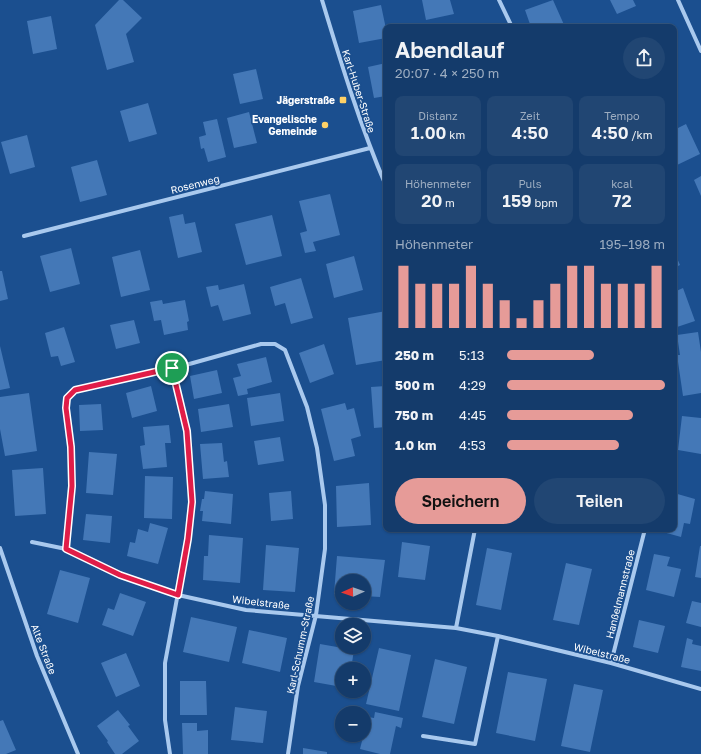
<!DOCTYPE html>
<html lang="de">
<meta charset="utf-8">
<style>
body{margin:0;font-family:"Golos Text",sans-serif;background:#214673;color:#f1f3f6;height:100vh;display:flex;flex-direction:column;font-size:15px;white-space:nowrap}
*{box-sizing:border-box;margin:0}
p{font-size:13px;color:#9dadc1}
.icon{flex:none;width:22px;height:22px;fill:none;stroke:currentColor;stroke-width:2;stroke-linecap:round;stroke-linejoin:round}
.map{position:relative;flex:1;overflow:hidden}
.sheet{position:absolute;left:383px;top:24px;width:294px;height:508px;display:flex;flex-direction:column;background:#143b6b;border-radius:8px;box-shadow:0 1px 3px #0004,0 0 0 1px #33557e}
.sheet>*{flex:none}
.needle{width:26px;rotate:268deg}
.tools{position:absolute;left:335px;top:574px;display:grid;gap:8px}
.tools a{display:grid;place-items:center;width:36px;height:36px;border-radius:50%;background:#143b6b;box-shadow:0 1px 3px #0004,0 0 0 1px #33557e;font-size:20px}
.pin{position:absolute;display:grid;place-items:center;width:34px;height:34px;color:#fff;margin:-17px;border:2px solid #fff;border-radius:50%;box-shadow:0 1px 4px #0007}
.round{display:grid;place-items:center;flex:none;width:42px;height:42px;border-radius:21px;background:#214673}
.overview{display:flex;align-items:center;justify-content:space-between;height:68px;padding:0 12px}
h1{font-size:22px;font-weight:600;line-height:30px}
.figures{display:grid;grid-template-columns:repeat(3,1fr);gap:6px;height:68px;padding:4px 12px}
.figures div{display:grid;align-content:center;border-radius:8px;background:#214673;text-align:center}
.figures b{font-size:17px;font-weight:600}
.figures small{font-size:11px;font-weight:400}
.figures p{font-size:11px}
.chart{height:112px;padding:8px 12px}
.chart p{display:flex;justify-content:space-between}
.chart svg{width:100%;height:72px;margin-top:4px;stroke:#e69b98;stroke-width:6}
.button{display:flex;gap:8px;margin-top:auto;padding:8px 12px}
.button a{flex:1;height:46px;border-radius:24px;background:#e69b98;color:#111;font-size:16px;font-weight:600;line-height:46px;text-align:center}
.button a+a{background:#214673;color:#f1f3f6}
ul{padding:0 12px;list-style:none;font-size:13px}
li{display:grid;grid-template-columns:64px 48px 1fr;align-items:center;height:30px}
li i{height:10px;border-radius:5px;background:#e69b98}
.map>svg:first-child{display:block}
.building{fill:#4478b7}
.lines{fill:none;stroke-linecap:round;stroke-linejoin:round}
.minor{stroke:#a9c9ee;stroke-width:4}
.route-casing{stroke:#fff;stroke-width:8}
.route{stroke:#e11d48;stroke-width:5}
.poi-dot{fill:#ffd166;stroke:#1b4f8f;stroke-width:1.5}
.labels{text-anchor:middle;dominant-baseline:central;stroke-width:3.5;stroke-linejoin:round;paint-order:stroke}
.street-label{font-size:10px;fill:#fff;stroke:#1b4f8f}
.poi-label{font-size:10px;font-weight:bold;fill:#fff;stroke:#1b4f8f;text-anchor:end}
</style>
<div class="map">
<svg width="701" height="754" viewBox="0 0 701 754">
<rect width="100%" height="100%" fill="#1b4f8f"/>
<!-- building -->
<path class="building" d="M119 0H123L142 18 126 34 134 62 107 70 95 25Z
M422 0H450L454 14 426 20Z
M553 0 565 27H531L525 10Z
M610 0H633L636 6 617 14Z
M381 5 386 29V38L359 43 353 11Z
M51 16 57 49 33 54 27 21Z
M386 63V96L374 98 368 67Z
M256 69 263 99 240 104 233 74Z
M148 103 157 134 129 142 120 111Z
M249 112 257 143 234 148 227 118Z
M217 119 226 157 208 162 204 148 201 149 199 137 206 135 203 122Z
M686 124 700 154 677 165 674 159V130Z
M27 135 35 167 10 174 1 142Z
M97 160 107 195 80 202 71 167Z
M701 176V196L694 180Z
M330 194 340 235 313 242 316 251 305 253 300 233 307 231 299 201Z
M183 214 185 224 195 222 202 252 178 258 169 217Z
M272 215 282 256 246 265 235 224Z
M71 248 80 284 50 292 40 256Z
M140 250 150 290 121 297 112 257Z
M674 251 680 265 674 268Z
M354 256 363 290 334 298 326 264Z
M0 271H2L8 299 0 301Z
M301 278 313 318 291 324 285 303 275 306 270 287Z
M244 284 251 314 223 321 218 305 211 307 206 287 218 285 219 290Z
M683 288 695 321 674 328V292Z
M162 300 163 304 185 300 189 321 187 322 188 330 164 335 161 320 154 321 150 302Z
M386 311V360L356 365 348 318Z
M134 320 140 343 116 349 110 325Z
M64 327 75 362 61 366 58 356 51 357 45 333Z
M698 332 701 352V393L683 396 677 355H680L677 335Z
M324 344 334 374 310 383 299 353Z
M0 346 10 388 0 390Z
M266 357 272 382 247 389 248 394 238 396 233 378 241 376 237 364Z
M217 370 222 393 194 399 190 376Z
M151 386 157 411 132 418 126 393Z
M386 386V427L374 428 371 387Z
M29 393 37 451 5 456 0 429V397Z
M280 393 284 421 251 426 247 398Z
M345 403 347 410 354 408 361 436 351 439 355 456 334 461 321 409Z
M101 404 103 430 80 431 79 405Z
M229 404 233 427 201 432 198 409Z
M682 416 701 418V454L678 450Z
M169 425 171 443H165L167 467 143 469 140 446 145 445 143 427Z
M280 437 284 461 258 465 254 441Z
M222 443 224 462 227 461 229 477 203 479 200 444Z
M89 452 117 454 113 495 86 493Z
M43 468 46 514 15 516 12 470Z
M145 476 173 477 172 519 144 518Z
M369 483 371 525 337 527 336 486Z
M205 491 233 494 231 524 202 521 203 511H200L202 499H204Z
M291 491 293 519 271 521 269 493Z
M674 493 695 499 690 524 684 523 681 537 663 532 664 529H674Z
M86 514 112 516 110 543 83 540Z
M150 523 168 528 158 564 127 556 130 542 135 543 138 529 148 532Z
M209 535 243 538 240 583 203 580 204 556H208Z
M402 542 430 546 425 580 398 577Z
M266 545 299 548 295 592 263 590Z
M700 546H701V578L695 577Z
M487 548 512 553 501 610 476 605Z
M654 554 670 557 667 566 681 569 674 597 646 590Z
M337 556 385 560 380 597 364 596V581H342V595L334 594Z
M566 563 592 569 579 625 553 620Z
M60 570 90 578 78 623 47 614Z
M120 593 146 602 133 636 102 625 108 608 114 610Z
M692 601 701 603V627L686 623Z
M191 617 237 627 229 662 183 652Z
M639 620 665 626 658 653 633 647Z
M249 630 287 638 280 672 242 663Z
M687 638 693 640 692 644 701 646V671L681 667Z
M320 644 354 650 351 669H342V687L314 682Z
M379 648 411 655 399 711 366 704Z
M126 653 140 686 116 697 101 663Z
M435 659 467 667 454 724 422 717Z
M508 672 547 679 535 741 496 733Z
M180 681H206L207 715H180Z
M574 684 603 690 590 752 561 746Z
M235 707 267 711 263 743 231 740Z
M118 710 130 725 128 726 139 741 122 754H115L107 742 108 741 97 726Z
M375 712 403 718 401 728 396 726 390 754H380L360 749 368 717 374 718Z
M3 720 16 750 6 754H0V721Z
M182 723H197V731L208 730V754H183Z
M303 748 327 752V754H303Z"/>
<g class="lines">
<!-- minor -->
<path class="minor" d="M322 0C341 63 360 125 386 186
M499 0 512 27
M678 0 701 51
M24 236 370 148
M32 542 66 549 120 575 178 595 246 610 456 628 498 636 611 663 701 689
M0 548 37 656 78 754
M66 549 72 486 71 447 66 408 67 398 75 389 175 368 261 344H275L285 350 307 407 317 448 325 505V549L316 615 298 686 288 754
M456 628 475 529
M611 663 645 529
M423 736 475 744 498 636
M170 754 165 720V663L188 539 192 501 187 431 172 368"/>
</g>
<g class="lines">
<defs>
<path id="route" d="M172 368 187 431 192 502 188 539 178 595 120 575 66 549 72 486 71 447 66 408 67 398 75 390Z"/>
</defs>
<!-- route casing -->
<use href="#route" class="route-casing"/>
<!-- route -->
<use href="#route" class="route"/>
</g>
<!-- markers -->
<g class="poi-dot">
<rect x="339" y="96" width="8" height="8" rx="2"/>
<circle cx="325" cy="125" r="4"/>
</g>
<g class="labels">
<!-- street labels -->
<g class="street-label">
<text transform="translate(359 91) rotate(72)">Karl-Huber-Straße</text>
<text transform="translate(195 184) rotate(-14)">Rosenweg</text>
<text transform="translate(620 594) rotate(-76)">Hanßelmannstraße</text>
<text transform="translate(261 602) rotate(7)">Wibelstraße</text>
<text transform="translate(300 645) rotate(-78)">Karl-Schumm-Straße</text>
<text transform="translate(44 649) rotate(69)">Alte Straße</text>
<text transform="translate(602 653) rotate(14)">Wibelstraße</text>
</g>
<!-- poi labels -->
<g class="poi-label">
<text x="335" y="100">Jägerstraße</text>
<text x="317" y="119">Evangelische<tspan x="317" dy="12">Gemeinde</tspan></text>
</g>
</g>
</svg>
<div class="tools">
<a><svg class="needle" viewBox="-14 -14 28 28"><path d="M0-13l5 13h-10z" fill="#e53935"/><path d="M0 13l5-13h-10z" fill="#9dadc1"/></svg></a>
<a><svg class="icon" aria-label="layers" viewBox="0 0 24 24"><path d="M12 4l9 5-9 5-9-5zM3 14l9 5 9-5"/></svg></a>
<a>+</a>
<a>−</a>
</div>
<div class="pin" style="left:172px;top:368px;background:#1e9e55"><svg class="icon" aria-label="arrive" viewBox="0 0 24 24"><path d="M6 21V4h12l-3 4 3 4H6"/></svg></div>
<section class="sheet">
<div class="overview"><div><h1>Abendlauf</h1><p>20:07 · 4 × 250 m</p></div><a class="round"><svg class="icon" aria-label="share" viewBox="0 0 24 24"><path d="M12 15V3M7 8l5-5 5 5M5 13v7h14v-7"/></svg></a></div>
<div class="figures">
<div><p>Distanz</p><b>1.00<small> km</small></b></div>
<div><p>Zeit</p><b>4:50</b></div>
<div><p>Tempo</p><b>4:50<small> /km</small></b></div>
</div>
<div class="figures">
<div><p>Höhenmeter</p><b>20<small> m</small></b></div>
<div><p>Puls</p><b>159<small> bpm</small></b></div>
<div><p>kcal</p><b>72</b></div>
</div>
<div class="chart"><p><span>Höhenmeter</span>195–198 m</p>
<svg viewBox="0 0 160 44" preserveAspectRatio="none"><path d="M5 44V6M15 44V17M25 44V17M35 44V17M45 44V6M55 44V17M65 44V27M75 44V38M85 44V27M95 44V17M105 44V6M115 44V6M125 44V17M135 44V17M145 44V17M155 44V6"/></svg>
</div>
<ul>
<li><b>250 m</b>5:13<i style="width:55%"></i></li>
<li><b>500 m</b>4:29<i style="width:100%"></i></li>
<li><b>750 m</b>4:45<i style="width:80%"></i></li>
<li><b>1.0 km</b>4:53<i style="width:71%"></i></li>
</ul>
<div class="button"><a>Speichern</a><a>Teilen</a></div>
</section>
</div>
